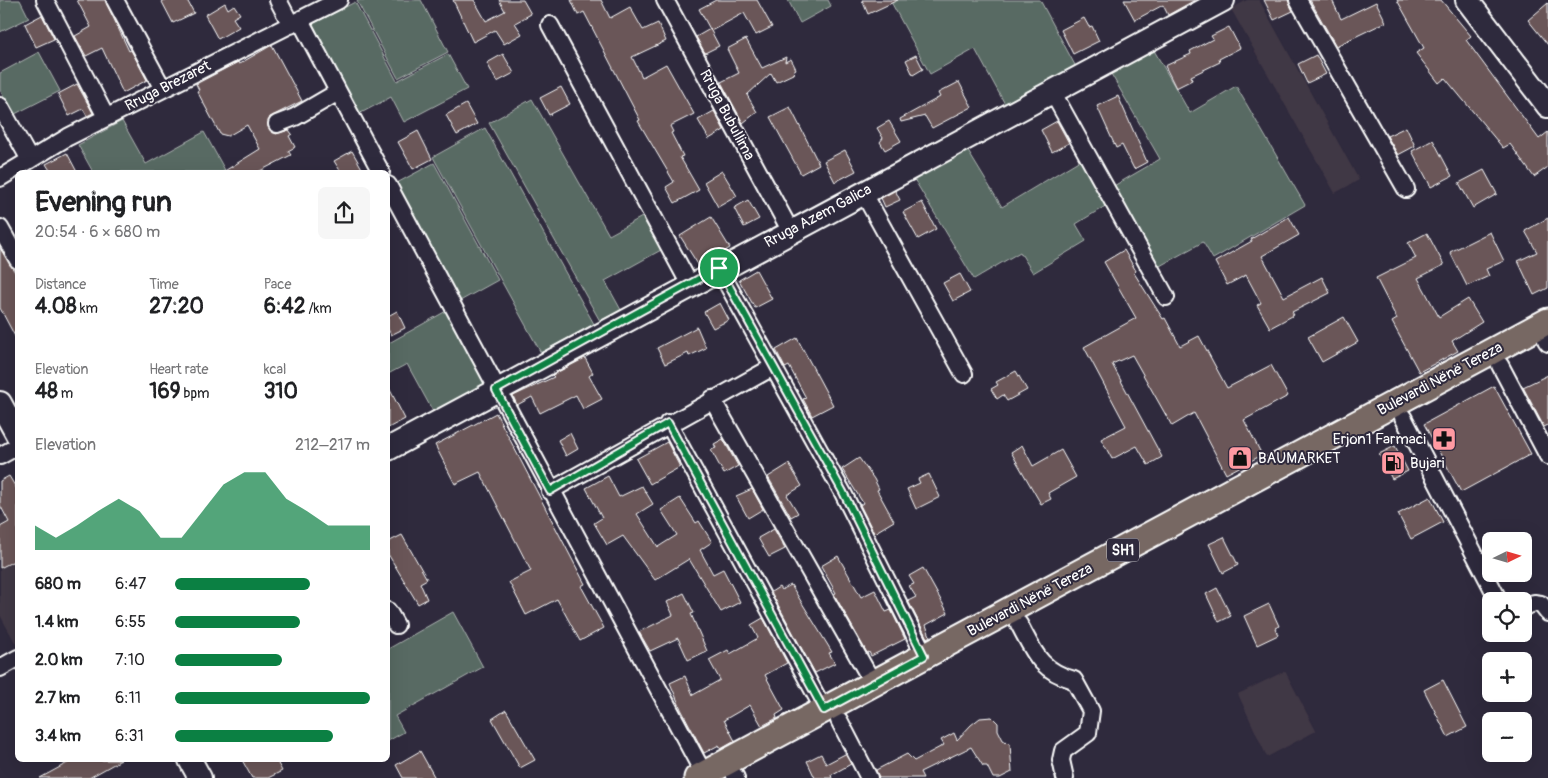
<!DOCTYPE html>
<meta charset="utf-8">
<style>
body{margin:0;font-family:Pangolin,sans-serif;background:#f6f6f6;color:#202124;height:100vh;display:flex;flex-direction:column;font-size:19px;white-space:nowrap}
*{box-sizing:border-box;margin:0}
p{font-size:16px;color:#757577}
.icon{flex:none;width:28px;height:28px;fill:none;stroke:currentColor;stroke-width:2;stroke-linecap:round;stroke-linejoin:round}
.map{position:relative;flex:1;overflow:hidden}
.side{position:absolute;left:15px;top:170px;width:375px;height:592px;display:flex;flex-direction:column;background:#fff;border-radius:8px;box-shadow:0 5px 20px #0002}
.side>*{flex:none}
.needle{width:32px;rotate:85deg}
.tools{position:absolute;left:1482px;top:532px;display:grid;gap:10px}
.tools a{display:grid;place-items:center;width:50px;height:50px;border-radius:8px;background:#fff;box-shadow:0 5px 20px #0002;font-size:25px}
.pin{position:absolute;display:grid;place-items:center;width:42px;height:42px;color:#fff;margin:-21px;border:2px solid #fff;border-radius:50%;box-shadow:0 1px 5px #0007}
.round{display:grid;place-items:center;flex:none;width:52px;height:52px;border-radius:8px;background:#f6f6f6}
.overview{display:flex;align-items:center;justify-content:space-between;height:85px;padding:0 20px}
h1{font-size:28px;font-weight:800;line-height:38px}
.figures{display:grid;grid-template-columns:repeat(3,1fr);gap:8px;height:85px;padding:5px 20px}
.figures div{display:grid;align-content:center}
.figures b{font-size:21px;font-weight:800}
.figures small{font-size:14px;font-weight:400}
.figures p{font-size:14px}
.chart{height:140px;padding:10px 20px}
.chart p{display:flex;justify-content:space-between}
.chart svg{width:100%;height:90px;margin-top:5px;fill:#0b8043;opacity:.7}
ul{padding:0 20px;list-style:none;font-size:16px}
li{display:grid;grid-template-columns:80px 60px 1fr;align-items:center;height:38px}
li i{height:12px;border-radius:6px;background:#0b8043}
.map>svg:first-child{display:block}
.built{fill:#413745}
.green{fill:#586a63;stroke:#acb4b1}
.building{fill:#6a5658;stroke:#fff}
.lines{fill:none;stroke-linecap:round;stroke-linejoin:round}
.street-casing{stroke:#fff;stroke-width:20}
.secondary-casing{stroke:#fff;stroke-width:26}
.primary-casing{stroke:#fff;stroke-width:29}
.street{stroke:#2f2a3d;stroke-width:16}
.secondary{stroke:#2f2a3d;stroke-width:22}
.primary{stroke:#776864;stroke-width:25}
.route-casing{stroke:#fff;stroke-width:10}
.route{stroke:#0b8043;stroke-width:6}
.labels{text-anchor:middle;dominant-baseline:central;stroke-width:4;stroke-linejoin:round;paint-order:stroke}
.shield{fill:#2f2a3d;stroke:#c1bfc5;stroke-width:1}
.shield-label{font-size:14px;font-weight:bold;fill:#fff}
.street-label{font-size:15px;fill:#fff;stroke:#2f2a3d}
.poi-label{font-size:15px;fill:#fff;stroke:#2f2a3d;text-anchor:start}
</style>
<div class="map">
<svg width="1548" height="778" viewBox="0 0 1548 778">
<rect width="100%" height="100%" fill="#2f2a3d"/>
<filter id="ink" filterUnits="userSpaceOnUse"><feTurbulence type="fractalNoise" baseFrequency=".02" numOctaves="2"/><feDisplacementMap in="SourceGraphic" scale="10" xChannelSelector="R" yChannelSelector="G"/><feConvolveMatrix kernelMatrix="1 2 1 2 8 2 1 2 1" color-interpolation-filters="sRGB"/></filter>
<g filter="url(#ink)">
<!-- built -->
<path class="built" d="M1247 0H1259L1359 180 1335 193 1231 9Z
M17 505V646L0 615V516Z
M1285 671 1316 731 1267 757 1238 694Z"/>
<!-- green -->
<path class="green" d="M0 0H20L29 18 0 32Z
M360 0H421L448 52 398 78 357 1Z
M788 0H828L831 6 800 23Z
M890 0H1040L1076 67 1006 106 975 49 930 74Z
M355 2 397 81 448 54 467 89 404 122 391 97 359 114 311 25Z
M1152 47 1190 113 1236 86 1305 205 1213 259 1203 242 1158 267 1112 187 1160 159 1110 72Z
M39 52 60 91 13 115 0 90V73Z
M532 99 609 235 642 217 661 250 605 281 621 310 600 321 489 123Z
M122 121 146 164 204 132 226 172H93L78 145Z
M485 128 594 324 541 353 433 157Z
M966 148 1002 207 1080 160 1107 205 1076 224 1086 241 1033 273 1020 252 974 279 914 179Z
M434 163 498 280 460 301 395 184Z
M448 310 491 387 436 417 407 364 388 374V341L389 343Z
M453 612 483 667 395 716 404 732 388 741V649Z"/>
<!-- building -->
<path class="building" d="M77 0H105L129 51 131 50 147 80 123 93 102 48 86 56 75 36 91 27Z
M161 0H187L194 13 173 23Z
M453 0H474L486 21 505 11 499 0H523L531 14 515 23 522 34 504 44 495 30 473 42Z
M571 0H601L610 18 630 7 643 30 658 23 666 41 632 57 642 77 666 64 694 114 670 126 673 132 671 133 683 156 680 157 699 190 675 203 666 187 674 182 638 121 640 120 629 99 584 12 578 15Z
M716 0H757L772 27 756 35 744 13 711 31 699 9Z
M862 0H898L868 14Z
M1124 0H1195L1168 15 1163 5 1135 20Z
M1264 0H1288L1293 11 1274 20Z
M1310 0H1332L1341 19 1376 2 1386 22 1336 46Z
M1397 0H1441L1471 36 1466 40 1539 139 1548 132V167L1534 177 1510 144 1503 148 1445 78 1439 83 1416 53 1424 48Z
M225 3 228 9 234 5 240 14 233 18 239 27 218 39 205 15Z
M1548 3V45L1528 20Z
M42 15 54 39 36 47 25 24Z
M1084 18 1089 27 1092 26 1099 41 1073 54 1061 30Z
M1229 27 1240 48 1219 59 1220 62 1191 76 1192 80 1176 88 1165 66 1191 54 1190 51 1213 39 1211 36Z
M710 29 719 46 705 53 696 37Z
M746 39 762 68 786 57 785 62 791 59 796 69 793 71 795 73 776 82 771 73 747 95 757 112 743 123 721 82 739 73 727 49Z
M272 45 302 101 270 117 268 127 276 134 289 130 292 134 289 136 295 147 288 151 291 155 258 172H223L260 149 247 125 228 136 220 134 197 91 199 90 196 84 238 62 239 64Z
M503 54 514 73 497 82 487 63Z
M916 55 923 69 913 75 906 60Z
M1316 55 1326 74 1307 83 1298 64Z
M959 82 972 107 932 128 925 116 901 122 900 119 940 97 938 93Z
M77 84 93 113 87 116 83 109 69 116 58 94Z
M561 87 570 104 549 115 540 98Z
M1118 96 1147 162 1134 169 1122 145 1116 148 1097 106Z
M466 104 477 124 457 135 446 115Z
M790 107 819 164 801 174 770 117Z
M714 111 724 130 709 139 698 120Z
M889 121 901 141 885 150 880 142 883 138 877 128Z
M1057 121 1069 143 1052 152 1041 130Z
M1406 127 1415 146 1398 155 1387 136Z
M418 131 432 159 413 169 398 142Z
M1433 140 1452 176 1431 187 1412 151Z
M845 150 856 171 835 182 824 161Z
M352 151 364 172H341L334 161Z
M67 153 77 172H51L46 164Z
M1484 170 1497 194 1473 208 1459 183Z
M722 171 737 196 718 207 704 182Z
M895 190 900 200 885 207 881 198Z
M748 200 759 219 744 227 734 208Z
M922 202 936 229 918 239 903 212Z
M711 217 730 248 699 266 680 236Z
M1289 217 1299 235 1262 256 1284 297 1322 277 1330 293 1292 312 1294 315 1270 328 1257 305 1261 303 1246 275 1227 285 1215 262 1252 241 1251 239Z
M1548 218V288L1534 295 1518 261 1537 252 1525 231Z
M1490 232 1504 261 1486 269 1489 276 1467 286 1450 252Z
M1427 233 1444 265 1418 278 1439 317 1468 299 1482 322 1452 341 1458 351 1419 372 1392 322 1397 319 1376 278 1416 258 1408 243Z
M0 248 18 277V342L0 308Z
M1124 250 1136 271 1134 273 1163 319 1165 318 1180 346 1199 336 1227 388 1271 365 1288 396 1244 420 1262 455 1226 474 1194 413 1172 426 1132 355 1112 364 1162 457 1148 465 1137 446 1112 459 1101 439 1126 426 1084 347 1136 318 1104 262Z
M756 270 772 299 755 308 739 280Z
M960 274 970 292 953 301 943 283Z
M720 303 729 320 713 328 704 312Z
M397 311 405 328 391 335 388 329V316Z
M1344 317 1358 342 1322 362 1308 337Z
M697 327 706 348 689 356 688 353 665 364 657 348Z
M797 338 833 405 812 416 803 399 806 398 789 366 785 368 776 350Z
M585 358 593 373 589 376 602 399 583 409 576 395 540 413 532 397 517 405 513 396 554 377 552 375Z
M1016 371 1027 390 1007 401 1003 395 997 399 991 389 998 385 996 382Z
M1548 375V425L1544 427 1523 387Z
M388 386 405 419 388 428Z
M1494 386 1531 454 1461 492 1424 424Z
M496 413 585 584 581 586 604 628 580 641 557 599 526 615 509 582 531 571 480 472 455 484 435 445Z
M570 433 578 449 566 456 558 440Z
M723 439 738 466 724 474 711 450 716 448 714 444Z
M667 442 680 467 650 484 636 459Z
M1022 445 1033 466 1061 450 1076 477 1048 493 1051 499 1041 504 1011 452Z
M1395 446 1408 471 1392 479 1379 454Z
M859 458 874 479 879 489 877 490 894 521 874 533 860 505 863 503 842 469Z
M789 464 802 486 787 495 798 513 791 517 768 477Z
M929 474 940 497 916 509 907 489 920 483 918 479Z
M9 476 18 491V559L0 568V527L9 522 0 505V481Z
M608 476 619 497 642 486 653 504 637 514 658 547 677 535 661 510 680 498 696 523 699 521 712 542 700 550 713 574 723 569 740 602 721 612 689 559 655 580 623 536 607 545 594 523 602 518 586 488Z
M752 489 763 509 748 518 736 496Z
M1430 497 1443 522 1411 539 1398 514Z
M774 529 785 549 769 557 758 538Z
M402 535 427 579 420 583 427 599 418 604 388 554V542Z
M1224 537 1238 565 1223 573 1209 544Z
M838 556 861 597 875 590 886 612 891 610 905 639 871 656 869 652 867 653 834 594 836 593 821 566Z
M923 568 948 613 926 625 930 636 927 638 908 601 916 597 909 586 914 584 909 576Z
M791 585 832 652 829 653 835 663 815 673 771 592 779 587 781 590Z
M1217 588 1231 616 1219 622 1206 594Z
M684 593 694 613 691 614 707 651 688 660 678 638 650 651 639 632 673 615 667 602Z
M1269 604 1279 626 1275 628 1278 635 1257 645 1244 616Z
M763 618 787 663 765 675 784 710 776 715 777 718 762 726 750 705 724 720 735 741 721 749 719 745 704 753 681 709 670 683 685 676 693 695 720 680 709 660 728 650 730 654 758 638 751 625Z
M1443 680 1467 727 1448 737 1424 690Z
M506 710 535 760 520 768 492 719Z
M992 717 998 723V730L1003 740 1010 744 1012 772 1000 778H993L987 766H983L971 747 920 772 923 778H879L876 770 907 754 914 761 944 745 941 740 954 733 957 740 971 725 980 718Z
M420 751 435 778H403L396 765Z
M821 754 826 764 845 754 851 764 831 775 832 778H815L807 761Z
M73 760H121L89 778H40Z
M242 760H276L282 771 268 778H252Z"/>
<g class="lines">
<defs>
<path id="street" d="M45 0 106 117
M115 0 163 89
M278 0 291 25
M665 0 790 230
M1298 0 1406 189
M300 20 381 172
M550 25 690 285
M1053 93 1166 297
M0 106 30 160
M277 124 295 117 338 92
M0 178 68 137 339 0
M388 185 704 774
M863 192 964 374
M0 228 18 260
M719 269 843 493 925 656
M1546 340 1548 343
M1500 365 1548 456
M712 399 873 683
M1403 417 1499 601
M668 423 824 710
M0 456 18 446
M550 491 773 367
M1524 607 1534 603 1541 604 1548 613
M388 611 396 625
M1019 624C1034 652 1040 671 1074 680L1091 711 1088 733 1063 751 1061 760 1065 778
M0 668 18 658
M839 720 869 778
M735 776 736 778"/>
<path id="secondary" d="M1467 0 1548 106
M0 403 18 436
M388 449C665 298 944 149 1223 0
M190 760 200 778"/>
<path id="primary" d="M697 778 1548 321"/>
</defs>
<!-- street casing -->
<use href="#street" class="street-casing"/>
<!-- secondary casing -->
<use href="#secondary" class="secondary-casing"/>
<!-- primary casing -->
<use href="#primary" class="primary-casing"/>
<!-- street -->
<use href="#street" class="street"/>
<!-- secondary -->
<use href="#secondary" class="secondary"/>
<!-- primary -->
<use href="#primary" class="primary"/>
</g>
</g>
<g class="lines" filter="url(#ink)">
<defs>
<path id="route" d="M719 268 843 492 924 656 824 710 668 423 550 491 496 390Z"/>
</defs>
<!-- route casing -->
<use href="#route" class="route-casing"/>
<!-- route -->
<use href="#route" class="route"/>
</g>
<!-- icons -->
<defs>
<symbol id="pharmacy-square" viewBox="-11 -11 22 22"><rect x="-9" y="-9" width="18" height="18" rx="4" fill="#ff9aa2" stroke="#2f2a3d"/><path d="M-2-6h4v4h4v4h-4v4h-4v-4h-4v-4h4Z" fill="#111"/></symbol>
<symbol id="shop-square" viewBox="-11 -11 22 22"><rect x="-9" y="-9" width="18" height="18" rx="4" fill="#ff9aa2" stroke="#2f2a3d"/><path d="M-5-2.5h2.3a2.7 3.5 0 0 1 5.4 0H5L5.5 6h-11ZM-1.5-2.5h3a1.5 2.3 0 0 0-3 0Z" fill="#111"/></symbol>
<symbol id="fuel-square" viewBox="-11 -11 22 22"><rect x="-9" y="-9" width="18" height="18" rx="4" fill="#ff9aa2" stroke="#2f2a3d"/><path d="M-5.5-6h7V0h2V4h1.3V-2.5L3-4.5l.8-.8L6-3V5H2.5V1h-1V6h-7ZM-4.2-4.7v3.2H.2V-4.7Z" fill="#111"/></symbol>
</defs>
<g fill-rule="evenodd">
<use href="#pharmacy-square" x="1430" y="425" width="28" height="28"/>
<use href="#shop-square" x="1226" y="444" width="28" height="28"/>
<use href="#fuel-square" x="1379" y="449" width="28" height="28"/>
</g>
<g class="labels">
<!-- shield labels -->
<rect class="shield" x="1107" y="538.5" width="32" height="23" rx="4"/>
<g class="shield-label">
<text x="1123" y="550">SH1</text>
</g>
<!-- street labels -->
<g class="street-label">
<text transform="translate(168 86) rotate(-27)">Rruga Brezaret</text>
<text transform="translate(727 115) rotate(62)">Rruga Bubullima</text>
<text transform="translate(818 216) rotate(-28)">Rruga Azem Galica</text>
<text transform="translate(1440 379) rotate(-28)">Bulevardi Nënë Tereza</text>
<text transform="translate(1030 600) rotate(-28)">Bulevardi Nënë Tereza</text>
</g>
<!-- poi labels -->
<g class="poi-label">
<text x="1426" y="439" text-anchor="end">Erjon1 Farmaci</text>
<text x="1258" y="458">BAUMARKET</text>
<text x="1410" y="463">Bujari</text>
</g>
</g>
</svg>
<div class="tools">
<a><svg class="needle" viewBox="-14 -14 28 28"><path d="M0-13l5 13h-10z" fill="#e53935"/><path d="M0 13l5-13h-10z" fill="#757577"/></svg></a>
<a><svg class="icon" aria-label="locate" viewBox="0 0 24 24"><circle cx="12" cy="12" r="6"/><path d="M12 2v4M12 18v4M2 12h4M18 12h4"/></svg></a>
<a>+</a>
<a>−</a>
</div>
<div class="pin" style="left:719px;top:268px;background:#1e9e55"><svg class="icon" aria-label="arrive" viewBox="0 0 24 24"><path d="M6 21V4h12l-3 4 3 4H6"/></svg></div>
<section class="side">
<div class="overview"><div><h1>Evening run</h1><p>20:54 · 6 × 680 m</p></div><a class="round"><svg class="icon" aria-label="share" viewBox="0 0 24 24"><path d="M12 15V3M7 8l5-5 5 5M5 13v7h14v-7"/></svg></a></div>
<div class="figures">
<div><p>Distance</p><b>4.08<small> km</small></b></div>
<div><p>Time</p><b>27:20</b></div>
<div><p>Pace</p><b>6:42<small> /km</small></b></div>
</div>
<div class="figures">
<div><p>Elevation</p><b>48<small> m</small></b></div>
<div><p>Heart rate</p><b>169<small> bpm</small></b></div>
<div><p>kcal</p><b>310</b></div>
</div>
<div class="chart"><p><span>Elevation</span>212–217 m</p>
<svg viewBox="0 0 160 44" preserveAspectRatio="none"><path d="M0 44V32L10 38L20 32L30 25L40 19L50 25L60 38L70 38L80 25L90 12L100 6L110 6L120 19L130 25L140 32L150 32L160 32V44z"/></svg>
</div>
<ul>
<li><b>680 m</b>6:47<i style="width:69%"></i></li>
<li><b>1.4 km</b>6:55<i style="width:64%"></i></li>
<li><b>2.0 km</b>7:10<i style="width:55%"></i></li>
<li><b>2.7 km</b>6:11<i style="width:100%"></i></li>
<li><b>3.4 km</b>6:31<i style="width:81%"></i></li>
</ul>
</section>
</div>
